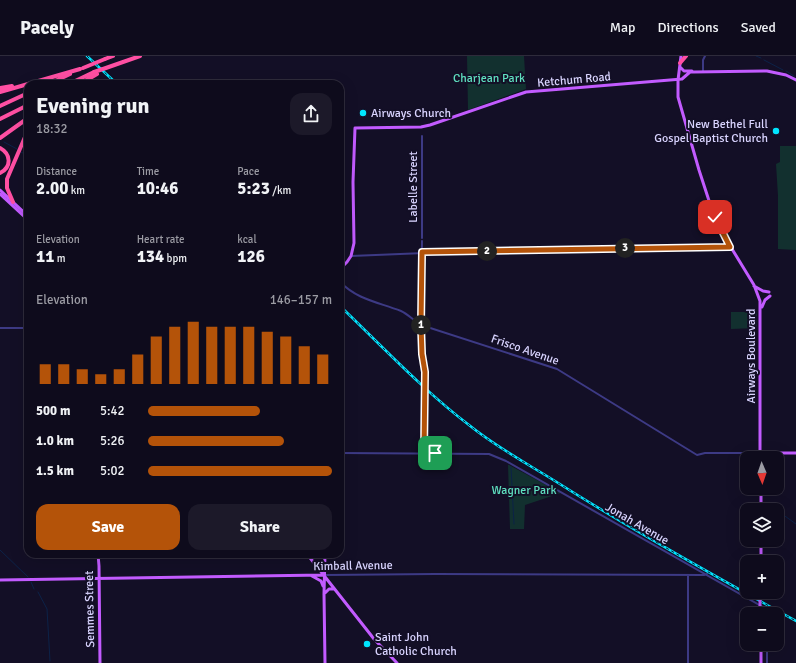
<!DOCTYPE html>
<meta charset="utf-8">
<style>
body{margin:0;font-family:Signika,sans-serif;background:#1c1929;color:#f1f3f6;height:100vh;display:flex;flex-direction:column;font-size:15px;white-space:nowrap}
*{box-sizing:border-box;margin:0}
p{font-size:13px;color:#9b9ba3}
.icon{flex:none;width:22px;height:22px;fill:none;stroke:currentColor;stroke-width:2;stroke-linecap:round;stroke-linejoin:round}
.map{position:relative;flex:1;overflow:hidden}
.drawer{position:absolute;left:24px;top:24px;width:320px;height:478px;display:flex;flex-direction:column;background:#0e0b1c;border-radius:12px;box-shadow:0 4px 16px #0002,0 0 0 1px #2e2b3b}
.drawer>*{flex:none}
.needle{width:26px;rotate:178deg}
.buttons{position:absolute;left:740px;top:395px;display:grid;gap:8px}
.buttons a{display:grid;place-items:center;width:44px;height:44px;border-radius:8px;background:#0e0b1c;box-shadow:0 4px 16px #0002,0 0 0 1px #2e2b3b;font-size:20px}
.pin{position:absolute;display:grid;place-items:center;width:34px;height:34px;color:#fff;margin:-17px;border-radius:8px;box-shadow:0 2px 6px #0006}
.km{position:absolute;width:20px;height:20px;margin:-10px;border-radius:50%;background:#222;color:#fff;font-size:11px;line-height:20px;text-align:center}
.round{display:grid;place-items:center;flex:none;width:42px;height:42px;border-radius:12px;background:#1c1929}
.summary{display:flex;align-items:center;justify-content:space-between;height:68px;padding:0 12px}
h1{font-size:22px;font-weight:800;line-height:30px}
.figures{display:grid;grid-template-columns:repeat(3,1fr);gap:6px;height:68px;padding:4px 12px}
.figures div{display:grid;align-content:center}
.figures b{font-size:17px;font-weight:800}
.figures small{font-size:11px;font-weight:400}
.figures p{font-size:11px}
.chart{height:112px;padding:8px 12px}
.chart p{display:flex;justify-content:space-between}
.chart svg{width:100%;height:72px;margin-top:4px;stroke:#b45309;stroke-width:6}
.button{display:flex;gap:8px;margin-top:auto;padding:8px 12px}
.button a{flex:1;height:46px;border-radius:12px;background:#b45309;color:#fff;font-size:16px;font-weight:800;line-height:46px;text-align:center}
.button a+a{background:#1c1929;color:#f1f3f6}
ul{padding:0 12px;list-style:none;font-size:13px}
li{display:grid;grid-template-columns:64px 48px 1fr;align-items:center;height:30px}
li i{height:10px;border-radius:5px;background:#b45309}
header{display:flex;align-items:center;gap:24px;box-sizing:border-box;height:56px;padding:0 20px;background:#0e0b1c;border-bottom:1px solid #2e2b3b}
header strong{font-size:19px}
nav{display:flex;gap:22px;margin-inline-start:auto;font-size:14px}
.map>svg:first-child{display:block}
.green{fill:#12302f}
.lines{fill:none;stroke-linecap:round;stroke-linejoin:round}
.stream{stroke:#0c2248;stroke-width:1}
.minor{stroke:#3d3a85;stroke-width:2}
.major{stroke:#c25bff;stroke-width:3}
.highway{stroke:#ff4fa3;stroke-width:4}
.rail-casing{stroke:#00e5ff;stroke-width:2.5}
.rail{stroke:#130f26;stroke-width:1;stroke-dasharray:3;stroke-linecap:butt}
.minor-bridge{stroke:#3d3a85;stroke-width:2}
.major-bridge{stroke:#c25bff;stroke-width:3}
.highway-bridge{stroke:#ff4fa3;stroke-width:4}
.route-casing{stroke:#fff;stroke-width:8}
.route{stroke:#b45309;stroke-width:5}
.poi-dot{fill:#00e5ff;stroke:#130f26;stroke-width:1.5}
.labels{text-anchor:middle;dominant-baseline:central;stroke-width:4;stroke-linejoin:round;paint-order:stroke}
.park-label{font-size:12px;fill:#5fe0c0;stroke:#130f26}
.street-label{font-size:12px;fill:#d9d4ff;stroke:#130f26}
.poi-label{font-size:12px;fill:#d9d4ff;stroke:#130f26;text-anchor:start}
</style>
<header>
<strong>Pacely</strong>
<nav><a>Map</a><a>Directions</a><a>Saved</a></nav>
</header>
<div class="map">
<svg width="796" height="607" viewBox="0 0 796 607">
<rect width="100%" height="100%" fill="#130f26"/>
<!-- green -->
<path class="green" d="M467 0H524L526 33 468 54Z
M780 90H796V194L778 193V140L776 108 780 106Z
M731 256H757V272L731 273Z
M508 409H509L561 437 525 449 524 473H510Z"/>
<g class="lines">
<!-- stream -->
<path class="stream" d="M756 0 761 2
M764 4 783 14
M786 15 794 20
M4 86 17 93
M21 96 28 100
M511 411 514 468
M771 450 796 468
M0 494 28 521
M31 526 34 533
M38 536 47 553 50 605"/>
<!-- minor -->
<path class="minor" d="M703 15V4L705 0
M422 182V80
M422 185 421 269 422 298 425 320
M351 200 474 195 730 191
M340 226C358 244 378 246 401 255 408 258 414 265 421 269L557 313 697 399 705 397H759
M0 272H28
M340 397 489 398 506 405 770 555 773 558
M425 397V346
M325 519 435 518 704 519 707 518
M688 519V607
M767 607V588"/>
<!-- major -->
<path class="major" d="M681 0 678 24V41L699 114 713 157 721 175 754 229 760 245V402
M680 11 684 15H692
M0 134 28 160
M0 138 28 164
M340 213 347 206 351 200 354 187 353 126 355 72 421 71 430 69 526 36 682 23 690 16H694L767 15 786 19 796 24
M754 230 763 235 769 236
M762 251 765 244 770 240
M760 397H796
M761 432V454
M98 498 99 510 100 607
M307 498 374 583 397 607
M761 506V484
M312 520 321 525 323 530
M0 524 324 519
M324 538 329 533H334
M760 552V558
M761 588V607
M325 607 324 538 325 498"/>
<!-- highway -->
<path class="highway" d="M105 3 113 0
M680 7 686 0
M103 13 140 0
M28 28 80 13
M49 28 70 18
M69 28 94 16
M80 28 97 18
M0 32 12 30
M0 36 28 28
M0 50 28 37
M0 63 28 49
M0 82 28 62
M0 92C11 98 12 111 0 117
M13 146 7 132V123L28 74"/>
<defs>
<path id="rail" d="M87 0 117 28
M340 250C382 290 423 334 469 369 496 391 526 407 555 425 634 475 715 520 796 565"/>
</defs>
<!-- rail casing -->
<use href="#rail" class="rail-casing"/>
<!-- rail -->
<use href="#rail" class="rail"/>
<!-- minor-bridge -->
<path class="minor-bridge" d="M425 320V346"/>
<!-- major-bridge -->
<path class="major-bridge" d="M760 552V536"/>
<!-- highway-bridge -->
<path class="highway-bridge" d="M83 12 105 3
M94 16 103 13"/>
</g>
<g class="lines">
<defs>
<path id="route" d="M435 397H424L425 316 422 298 421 269 422 196 730 191 715 161"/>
</defs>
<!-- route casing -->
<use href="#route" class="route-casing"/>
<!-- route -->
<use href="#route" class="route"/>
</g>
<!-- markers -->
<g class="poi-dot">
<circle cx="363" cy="57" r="4"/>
<circle cx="776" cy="75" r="4"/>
<circle cx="367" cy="588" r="4"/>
</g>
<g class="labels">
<!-- park labels -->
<g class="park-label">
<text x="489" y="22">Charjean Park</text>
<text x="524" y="434">Wagner Park</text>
</g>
<!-- street labels -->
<g class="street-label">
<text transform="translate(574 24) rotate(-5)">Ketchum Road</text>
<text transform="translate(413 131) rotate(-90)">Labelle Street</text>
<text transform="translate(525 294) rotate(19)">Frisco Avenue</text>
<text transform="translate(751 300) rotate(-90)">Airways Boulevard</text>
<text transform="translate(637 468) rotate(30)">Jonah Avenue</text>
<text transform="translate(353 510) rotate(-1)">Kimball Avenue</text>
<text transform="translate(90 553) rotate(-91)">Semmes Street</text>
</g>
<!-- poi labels -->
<g class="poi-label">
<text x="371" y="57">Airways Church</text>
<text x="768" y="68" text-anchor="end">New Bethel Full<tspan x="768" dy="14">Gospel Baptist Church</tspan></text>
<text x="375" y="581">Saint John<tspan x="375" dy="14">Catholic Church</tspan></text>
</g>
</g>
</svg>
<div class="buttons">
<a><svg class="needle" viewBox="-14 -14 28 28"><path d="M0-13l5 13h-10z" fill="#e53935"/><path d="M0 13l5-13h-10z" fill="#9b9ba3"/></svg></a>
<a><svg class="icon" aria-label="layers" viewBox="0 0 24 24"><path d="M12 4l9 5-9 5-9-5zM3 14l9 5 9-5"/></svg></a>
<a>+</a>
<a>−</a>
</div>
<div class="pin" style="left:435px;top:397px;background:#1e9e55"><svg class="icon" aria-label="arrive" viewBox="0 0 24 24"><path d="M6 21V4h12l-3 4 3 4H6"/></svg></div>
<div class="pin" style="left:715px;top:161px;background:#d93025"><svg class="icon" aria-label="check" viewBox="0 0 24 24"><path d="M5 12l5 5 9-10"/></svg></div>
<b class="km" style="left:421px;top:269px">1</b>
<b class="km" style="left:487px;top:195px">2</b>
<b class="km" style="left:625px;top:192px">3</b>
<section class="drawer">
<div class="summary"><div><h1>Evening run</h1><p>18:32</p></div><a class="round"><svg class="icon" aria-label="share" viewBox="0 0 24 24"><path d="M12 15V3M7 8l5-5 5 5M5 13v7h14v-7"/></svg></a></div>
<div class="figures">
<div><p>Distance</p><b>2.00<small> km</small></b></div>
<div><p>Time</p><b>10:46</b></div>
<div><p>Pace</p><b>5:23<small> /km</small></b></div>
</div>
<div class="figures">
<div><p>Elevation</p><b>11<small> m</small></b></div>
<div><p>Heart rate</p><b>134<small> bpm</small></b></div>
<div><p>kcal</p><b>126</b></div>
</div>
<div class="chart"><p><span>Elevation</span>146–157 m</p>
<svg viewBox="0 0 160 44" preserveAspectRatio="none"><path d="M5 44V32M15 44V32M25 44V35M35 44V38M45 44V35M55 44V26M65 44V15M75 44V9M85 44V6M95 44V9M105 44V9M115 44V9M125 44V12M135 44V15M145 44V21M155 44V26"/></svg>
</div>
<ul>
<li><b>500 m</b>5:42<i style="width:61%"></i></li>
<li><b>1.0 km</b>5:26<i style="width:74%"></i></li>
<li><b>1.5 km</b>5:02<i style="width:100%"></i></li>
</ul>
<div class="button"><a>Save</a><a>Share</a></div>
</section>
</div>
